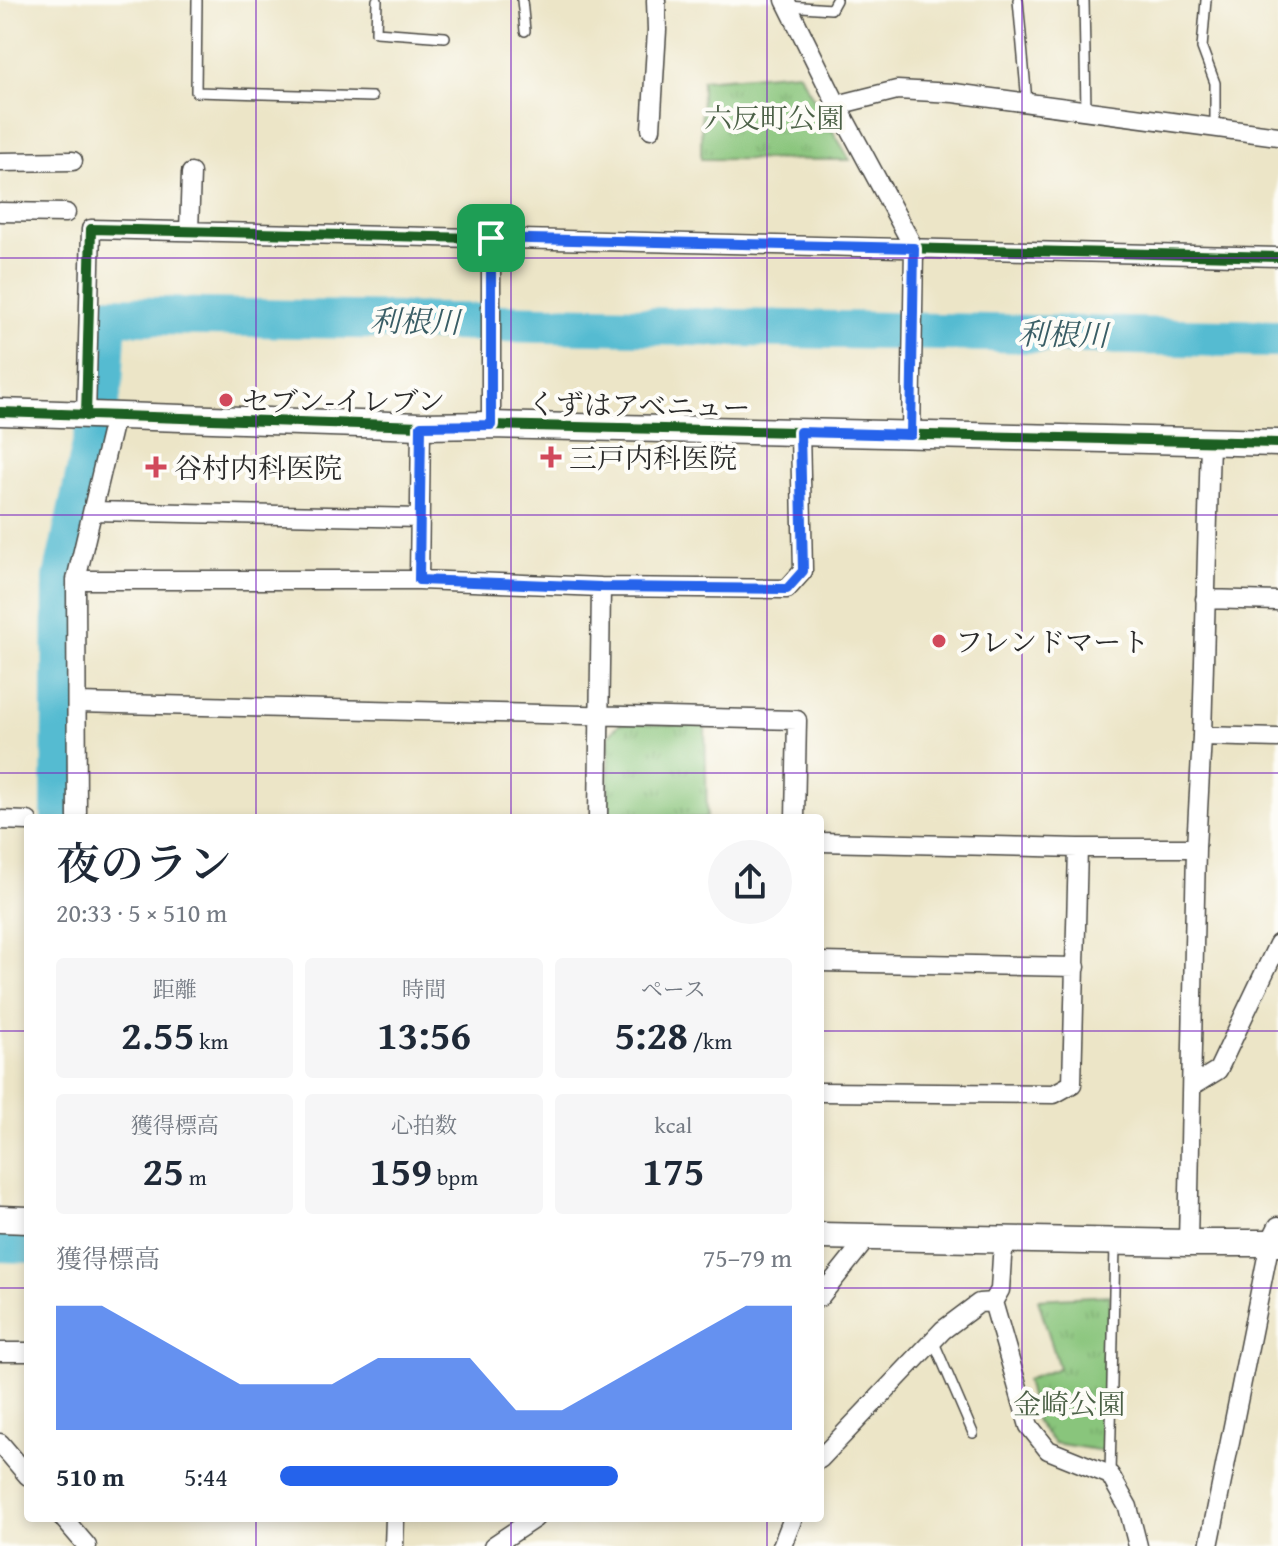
<!DOCTYPE html>
<html lang="ja">
<meta charset="utf-8">
<style>
body{margin:0;font-family:"Gentium Book Plus","Noto Serif JP",serif;background:#f6f6f7;color:#1f2937;height:100vh;display:flex;flex-direction:column;font-size:30px;white-space:nowrap}
*{box-sizing:border-box;margin:0}
p{font-size:26px;color:#747a83}
.icon{flex:none;width:44px;height:44px;fill:none;stroke:currentColor;stroke-width:2;stroke-linecap:round;stroke-linejoin:round}
.map{position:relative;flex:1;overflow:hidden}
.panel{position:absolute;left:24px;top:814px;width:800px;height:708px;display:flex;flex-direction:column;background:#fff;border-radius:8px;box-shadow:0 4px 12px #0003}
.panel>*{flex:none}
.pin{position:absolute;display:grid;place-items:center;width:68px;height:68px;color:#fff;margin:-34px;border-radius:16px;box-shadow:0 4px 12px #0006}
.round{display:grid;place-items:center;flex:none;width:84px;height:84px;border-radius:42px;background:#f6f6f7}
.summary{display:flex;align-items:center;justify-content:space-between;height:136px;padding:0 32px}
h1{font-size:44px;font-weight:600;line-height:60px}
.figures{display:grid;grid-template-columns:repeat(3,1fr);gap:12px;height:136px;padding:8px 32px}
.figures div{display:grid;align-content:center;border-radius:8px;background:#f6f6f7;text-align:center}
.figures b{font-size:40px;font-weight:600}
.figures small{font-size:22px;font-weight:400}
.figures p{font-size:22px}
.chart{height:224px;padding:16px 32px}
.chart p{display:flex;justify-content:space-between}
.chart svg{width:100%;height:144px;margin-top:8px;fill:#2563eb;opacity:.7}
ul{padding:0 32px;list-style:none;font-size:26px}
li{display:grid;grid-template-columns:128px 96px 1fr;align-items:center;height:60px}
li i{height:20px;border-radius:10px;background:#2563eb}
.map>svg:first-child{display:block}
.grass{fill:url(#grass-tufts);stroke:#5a7853;stroke-width:2}
.lines{fill:none;stroke-linecap:round;stroke-linejoin:round}
.river{stroke:#54bbd1;stroke-width:38}
.lane-casing{stroke:#484742;stroke-width:12}
.street-casing{stroke:#484742;stroke-width:21}
.secondary-casing{stroke:#484742;stroke-width:29}
.lane{stroke:#fff;stroke-width:9}
.street{stroke:#fff;stroke-width:18}
.secondary{stroke:#fff;stroke-width:26}
.cycleway-casing{stroke:#fdfcf7;stroke-width:15}
.cycleway{stroke:#1b5e20;stroke-width:10}
.route-casing{stroke:#fff;stroke-width:16}
.route{stroke:#2563eb;stroke-width:10}
.grid{fill:none;stroke:#7b2cbf;stroke-width:2;stroke-opacity:0.55}
.poi-dot{fill:#d1495b;stroke:#fdfcf7;stroke-width:3}
.labels{text-anchor:middle;dominant-baseline:central;stroke-width:8;stroke-linejoin:round;paint-order:stroke}
.park-label{font-size:28px;fill:#4c6147;stroke:#fdfcf7}
.poi-label{font-size:28px;fill:#2b2b2b;stroke:#fdfcf7;text-anchor:start}
.street-label{font-size:28px;fill:#2b2b2b;stroke:#fdfcf7}
.water-label{font-size:30px;font-style:italic;fill:#395d65;stroke:#fdfcf7}
</style>
<div class="map">
<svg width="1278" height="1546" viewBox="0 0 1278 1546">
<defs>
<pattern id="grass-tufts" width="24" height="20" patternUnits="userSpaceOnUse" patternTransform="scale(2)"><rect width="24" height="20" fill="#89c57b"/><path d="M3 7l-1-3M5 7V3M7 7l1-3M15 17l-1-3M17 17v-4M19 17l1-3" fill="none" stroke="#76a96a"/></pattern>
</defs>
<rect width="100%" height="100%" fill="#fdfcf7"/>
<filter id="ink" filterUnits="userSpaceOnUse"><feTurbulence type="fractalNoise" baseFrequency=".0125" numOctaves="2"/><feDisplacementMap in="SourceGraphic" scale="16" xChannelSelector="R" yChannelSelector="G"/><feConvolveMatrix kernelMatrix="1 2 1 2 8 2 1 2 1" color-interpolation-filters="sRGB"/></filter>
<filter id="wash" filterUnits="userSpaceOnUse"><feTurbulence type="fractalNoise" baseFrequency=".006" numOctaves="4" result="noise"/><feDisplacementMap in="SourceGraphic" scale="32" xChannelSelector="R" yChannelSelector="G"/><feGaussianBlur stdDeviation="1.8" result="paint"/><feColorMatrix in="noise" values="0 0 0 0 0 0 0 0 0 0 0 0 0 0 0 0 0 1.4 0 .05"/><feComposite in="paint" operator="in"/></filter>
<g filter="url(#wash)">
<rect width="100%" height="100%" fill="#ece5c7"/>
<!-- grass -->
<path class="grass" d="M798 72 850 160 701 159 702 80Z
M620 723 705 726 707 818H608L609 735Z
M1110 1295 1104 1451 1054 1443 1036 1422 1026 1380 1059 1368 1038 1299Z"/>
<g class="lines">
<!-- river -->
<path class="river" d="M60 818 62 578 104 385 108 315 1278 339
M0 1243 28 1244"/>
</g>
</g>
<g filter="url(#ink)">
<g class="lines">
<defs>
<path id="lane" d="M197 0 196 92 372 97
M377 0 376 32 445 37
M522 0 525 31
M1018 0 1027 102
M1084 0 1086 110
M1206 0 1202 48 1215 83V128
M788 6 831 9 836 0
M933 1340 973 1433
M1110 1475 1115 1245"/>
<path id="street" d="M785 0 837 105 914 248 911 435
M837 105 897 90 954 93 1278 136
M651 129 657 30 656 0
M0 162 73 161
M0 212 66 213
M189 231 191 173
M491 238V425
M86 416 91 229 1278 257
M93 511 420 518
M76 580H419L601 587 787 589 803 571 800 432
M419 580 421 426
M1205 599 1278 601
M77 703 797 720 795 818
M1202 736 1278 738
M77 818 76 580 115 416
M598 818 601 587
M0 820 28 821
M820 842 1078 848H1196
M820 962 1076 967
M1192 1086 1218 1070 1278 944
M820 1092 1054 1094 1072 1084 1078 848
M1188 1243 1196 848 1202 736 1210 442
M820 1297 868 1237
M993 1302 1029 1426 1048 1450 1110 1475 1128 1507 1138 1546
M0 1352H28
M0 1443 28 1476
M820 1459 943 1330 979 1303 993 1302 1000 1290 1002 1257 1006 1239
M63 1518 87 1546
M394 1546 395 1518
M493 1546 535 1518
M782 1546 793 1518
M1209 1546 1270 1242 1278 1226"/>
<path id="secondary" d="M0 412 421 426 491 425 1278 443
M0 1219 28 1220
M820 1236 1188 1243H1278"/>
</defs>
<!-- lane casing -->
<use href="#lane" class="lane-casing"/>
<!-- street casing -->
<use href="#street" class="street-casing"/>
<!-- secondary casing -->
<use href="#secondary" class="secondary-casing"/>
<!-- lane -->
<use href="#lane" class="lane"/>
<!-- street -->
<use href="#street" class="street"/>
<!-- secondary -->
<use href="#secondary" class="secondary"/>
<defs>
<path id="cycleway" d="M0 412 421 426 491 425 1278 443
M86 416 91 229 1278 257"/>
</defs>
<!-- cycleway casing -->
<use href="#cycleway" class="cycleway-casing"/>
<!-- cycleway -->
<use href="#cycleway" class="cycleway"/>
</g>
</g>
<g class="lines" filter="url(#ink)">
<defs>
<path id="route" d="M491 238 914 248 911 435 800 432 803 571 787 589 601 587 419 580 421 426 491 425Z"/>
</defs>
<!-- route casing -->
<use href="#route" class="route-casing"/>
<!-- route -->
<use href="#route" class="route"/>
</g>
<!-- grid -->
<path class="grid" d="M256 0V818M511 0V818M767 0V818M1022 0V1546M0 258H1278M0 515H1278M0 773H1278M0 1031H28M820 1031H1278M0 1288H28M820 1288H1278M256 1518V1546M511 1518V1546M767 1518V1546"/>
<!-- markers -->
<g class="poi-dot">
<circle cx="226" cy="400" r="8"/>
<path d="M547 445h8v8h8v8h-8v8h-8v-8h-8v-8h8z"/>
<path d="M152 455h8v8h8v8h-8v8h-8v-8h-8v-8h8z"/>
<circle cx="939" cy="641" r="8"/>
</g>
<g class="labels">
<!-- park labels -->
<g class="park-label">
<text x="774" y="117">六反町公園</text>
<text x="1069" y="1403">金崎公園</text>
</g>
<!-- poi labels -->
<g class="poi-label">
<text x="242" y="400">セブン-イレブン</text>
<text x="569" y="457">三戸内科医院</text>
<text x="174" y="467">谷村内科医院</text>
<text x="955" y="641">フレンドマート</text>
</g>
<!-- street labels -->
<g class="street-label">
<text transform="translate(639 405) rotate(1)">くずはアベニュー</text>
</g>
<!-- water labels -->
<g class="water-label">
<text transform="translate(415 321) rotate(1)">利根川</text>
<text transform="translate(1063 334) rotate(1)">利根川</text>
</g>
</g>
</svg>
<div class="pin" style="left:491px;top:238px;background:#1e9e55"><svg class="icon" aria-label="arrive" viewBox="0 0 24 24"><path d="M6 21V4h12l-3 4 3 4H6"/></svg></div>
<section class="panel">
<div class="summary"><div><h1>夜のラン</h1><p>20:33 · 5 × 510 m</p></div><a class="round"><svg class="icon" aria-label="share" viewBox="0 0 24 24"><path d="M12 15V3M7 8l5-5 5 5M5 13v7h14v-7"/></svg></a></div>
<div class="figures">
<div><p>距離</p><b>2.55<small> km</small></b></div>
<div><p>時間</p><b>13:56</b></div>
<div><p>ペース</p><b>5:28<small> /km</small></b></div>
</div>
<div class="figures">
<div><p>獲得標高</p><b>25<small> m</small></b></div>
<div><p>心拍数</p><b>159<small> bpm</small></b></div>
<div><p>kcal</p><b>175</b></div>
</div>
<div class="chart"><p><span>獲得標高</span>75–79 m</p>
<svg viewBox="0 0 160 44" preserveAspectRatio="none"><path d="M0 44V6L10 6L20 14L30 22L40 30L50 30L60 30L70 22L80 22L90 22L100 38L110 38L120 30L130 22L140 14L150 6L160 6V44z"/></svg>
</div>
<ul>
<li><b>510 m</b>5:44<i style="width:66%"></i></li>
</ul>
</section>
</div>
